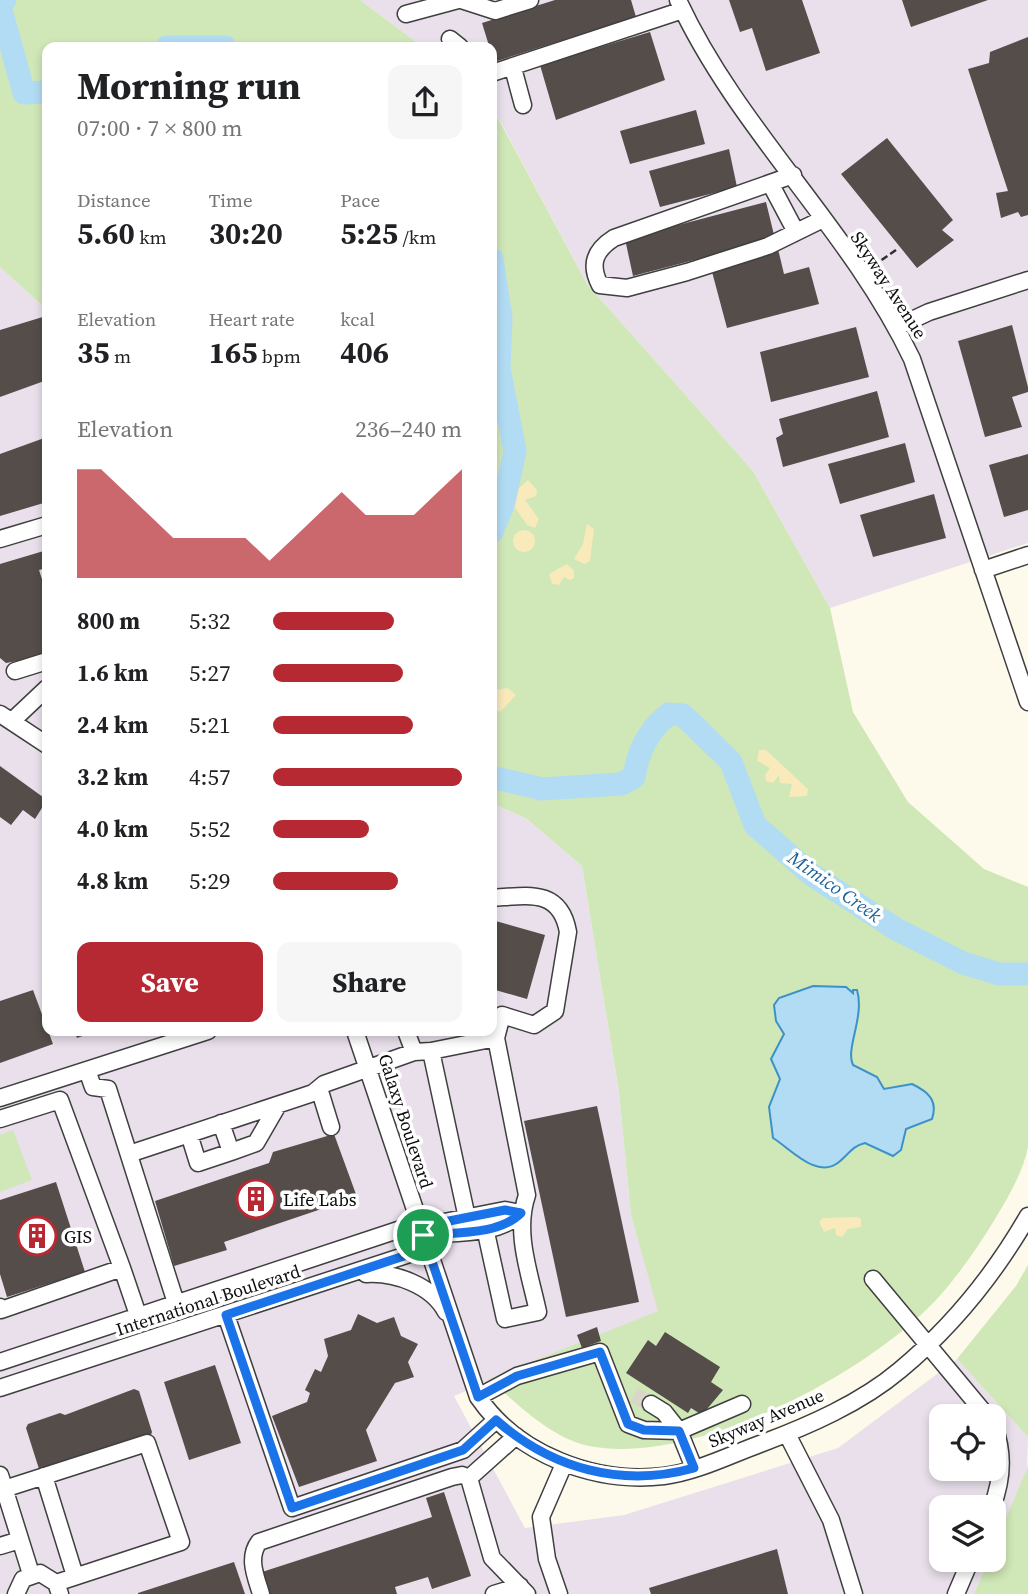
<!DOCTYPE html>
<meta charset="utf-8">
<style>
body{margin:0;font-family:"Source Serif 4",serif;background:#f6f6f6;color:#202124;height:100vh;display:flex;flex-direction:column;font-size:26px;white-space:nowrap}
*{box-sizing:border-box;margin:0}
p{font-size:23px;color:#757577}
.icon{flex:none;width:38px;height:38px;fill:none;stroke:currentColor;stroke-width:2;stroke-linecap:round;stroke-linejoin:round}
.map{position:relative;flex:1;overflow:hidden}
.sheet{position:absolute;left:42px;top:42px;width:455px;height:994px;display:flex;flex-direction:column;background:#fff;border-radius:14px;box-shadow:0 4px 10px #0003}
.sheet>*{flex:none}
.buttons{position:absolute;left:929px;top:1404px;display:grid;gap:14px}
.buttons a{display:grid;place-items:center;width:77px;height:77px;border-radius:14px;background:#fff;box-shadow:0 4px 10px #0003;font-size:35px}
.pin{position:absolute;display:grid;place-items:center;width:60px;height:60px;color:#fff;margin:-30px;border:4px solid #fff;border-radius:50%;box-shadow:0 2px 7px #0007}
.round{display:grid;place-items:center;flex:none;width:74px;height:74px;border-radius:14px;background:#f6f6f6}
.headline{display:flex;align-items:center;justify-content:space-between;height:119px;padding:0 35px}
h1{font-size:38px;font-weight:700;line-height:52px}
.figures{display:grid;grid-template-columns:repeat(3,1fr);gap:10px;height:119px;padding:7px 35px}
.figures div{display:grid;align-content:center}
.figures b{font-size:30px;font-weight:700}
.figures small{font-size:19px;font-weight:400}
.figures p{font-size:19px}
.chart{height:196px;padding:14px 35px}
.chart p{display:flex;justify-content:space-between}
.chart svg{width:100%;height:126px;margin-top:7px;fill:#b62932;opacity:.7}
.action{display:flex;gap:14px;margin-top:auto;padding:14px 35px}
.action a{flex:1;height:80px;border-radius:14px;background:#b62932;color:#fff;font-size:28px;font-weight:700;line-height:80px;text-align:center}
.action a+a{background:#f6f6f6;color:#202124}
ul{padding:0 35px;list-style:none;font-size:23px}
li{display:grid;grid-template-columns:112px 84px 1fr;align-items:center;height:52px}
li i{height:18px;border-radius:9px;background:#b62932}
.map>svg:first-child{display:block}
.industrial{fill:#e9e0eb;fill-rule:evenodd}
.green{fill:#d0e7b7}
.sand{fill:#f8eaba}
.water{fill:#b2dcf4;stroke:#3c91c8;stroke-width:2}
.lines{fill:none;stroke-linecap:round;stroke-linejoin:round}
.river{stroke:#b2dcf4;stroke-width:23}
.building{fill:#544d49}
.minor-tunnel{stroke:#dad6ca;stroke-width:16;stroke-dasharray:16 8;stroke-linecap:butt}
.minor-casing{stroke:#3f3f3f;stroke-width:19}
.path{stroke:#2e2e2e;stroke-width:2.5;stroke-dasharray:7 3.5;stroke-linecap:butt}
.minor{stroke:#fff;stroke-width:16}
.route-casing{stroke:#fff;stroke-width:14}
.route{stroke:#1a73e8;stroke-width:9}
.labels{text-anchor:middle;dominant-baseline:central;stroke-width:7;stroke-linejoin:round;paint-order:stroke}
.street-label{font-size:18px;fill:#0c0c0c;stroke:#fff}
.poi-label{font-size:18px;fill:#0c0c0c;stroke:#fff;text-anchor:start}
.water-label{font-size:19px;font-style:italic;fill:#1a6398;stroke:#fff}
</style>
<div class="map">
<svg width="1028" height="1594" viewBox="0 0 1028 1594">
<rect width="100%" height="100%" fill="#fefaeb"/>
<!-- industrial -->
<path class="industrial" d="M360 0H1028V543L830 608 753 471 587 284 492 106V47H423Z
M0 267 47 310V1031H492V803L527 819 582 866 619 1092 631 1215 659 1311 454 1396 525 1528 624 1515 838 1448 957 1359 1028 1437 1027 1470 994 1547V1507H942V1559H989L974 1594H0ZM942 1416H994V1468H942Z"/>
<!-- green -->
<path class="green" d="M0 0H360L423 47H47V310L0 267Z
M492 107 587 284 753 471 830 608 853 712 908 802 984 869 1028 887C1028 947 1028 1007 1028 1068 1028 1093 1028 1122 1028 1147 1023 1173 1008 1197 995 1219 978 1247 958 1276 936 1300 866 1374 699 1463 595 1447 553 1441 519 1405 489 1379L658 1311 631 1215 619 1092 582 866 527 819 492 803Z
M13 1130 32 1180 0 1192V1135Z
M1028 1265V1437L957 1359 1016 1286Z
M1028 1466V1594H974L989 1559H994V1547Z"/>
<!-- sand -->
<path class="sand" d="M528 480 537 490 536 496 525 500 539 519 535 528 527 525 511 502 519 488Z
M587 524 594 529 590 561 584 564 574 559 583 544Z
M513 541a11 11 0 1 1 22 0a11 11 0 1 1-22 0Z
M567 564 574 570V578L570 580 564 577 559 585 552 584 549 574Z
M492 675 495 690 508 688 516 695 500 712 492 708Z
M759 750H766L808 789 807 796 789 797 792 784 780 783 779 775 773 783 766 781 765 775 770 768 757 761Z
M857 1217 861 1219V1227L848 1229 842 1237 836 1235 835 1228 824 1232 819 1222 823 1218Z"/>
<!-- water -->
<path class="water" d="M813 986 846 987 853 993V990H857C865 1017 845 1049 853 1065L877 1077 884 1089 912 1084C929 1092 938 1101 932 1119L906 1129 901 1150 893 1156 865 1143C852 1146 849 1154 839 1162 817 1180 791 1149 773 1138L769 1107 780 1079 771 1059 784 1034 776 1021 774 1005 779 998Z"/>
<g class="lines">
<!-- river -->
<path class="river" d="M5 0 0 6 24 93 47 92
M167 47H225
M492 259 501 318 499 368 515 451 504 502 492 532
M492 777 542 789 621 784 634 777C638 751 648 730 669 714L683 715 731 762 755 825 812 875 896 929 963 963 999 974H1028"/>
</g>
<!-- building -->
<path class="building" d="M555 0H631L636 17 494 62 482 23Z
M729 0H802L820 53 766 71 752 28 740 32Z
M902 0H988L911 27Z
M650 32 665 80 556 120 540 65Z
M1028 37V215L1021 217 1018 212 1001 218 996 193 1008 191 968 69 989 63 990 52Z
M696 110 705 144 630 164 620 131Z
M887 138 953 220 942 230 954 240 917 268 841 174Z
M729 149 737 187 660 207 649 171Z
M766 202 775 239 633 276 625 239Z
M778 249 784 274 809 267 819 304 727 328 711 268Z
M46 316 47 380 0 397V330Z
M1012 325 1028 387V392L1012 397 1022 427 985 437 958 341Z
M856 327 869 377 771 402 760 352Z
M877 391 889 437 783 467 776 438 783 434 779 419Z
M47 437V502L0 516V454Z
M905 443 915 482 840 504 828 464Z
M1028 454V510L1004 517 989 465Z
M934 494 946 538 873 557 860 515Z
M47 550V568L39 570 47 594V656L6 663 0 658V564Z
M0 766 47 800 35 819 23 810 11 825 0 817Z
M492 920 545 935 527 999 492 989Z
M33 990 53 1044 0 1063V1001Z
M75 1031H96L77 1038Z
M597 1106 639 1302 566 1317 524 1121Z
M334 1134 357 1197 224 1242 227 1250 174 1266 155 1201 269 1163 273 1152Z
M56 1182 85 1272 7 1297 0 1274V1200Z
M358 1314 377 1323 394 1317 401 1336 418 1344 408 1362 414 1377 395 1383 366 1430 377 1461 299 1487 272 1416 307 1402 310 1393 305 1390 315 1369 321 1372 328 1356 324 1339 351 1330Z
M597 1327 601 1341 582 1348 577 1335Z
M665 1332 720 1367 711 1382 723 1390 702 1415 691 1408 688 1413 626 1373 648 1340 656 1346Z
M215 1365 241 1443 189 1460 164 1382Z
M134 1389 139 1391 152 1432 150 1437 94 1455 77 1457 75 1461 43 1471 39 1469 26 1428 28 1424 60 1413 65 1415Z
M444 1492 471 1576 432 1589 428 1577 395 1587 397 1594H269L262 1572 432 1517 426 1498Z
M777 1549 788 1594H651L649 1588Z
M234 1562 245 1594H138V1593Z"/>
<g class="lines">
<!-- minor-tunnel -->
<path class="minor-tunnel" d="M634 1395 651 1404"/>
<defs>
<path id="minor" d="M461 0 495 11 530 0
M678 0C738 130 850 229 912 359L1028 702
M406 14 458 0
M450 39 460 47
M513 68 523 105
M492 73 683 10
M793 175 614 238C595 250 589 264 600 285L627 288 687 272 768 246 823 219
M770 183 796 232
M897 327 929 312 1028 280
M0 539 47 525
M983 570 1028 555
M15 671 47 661
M0 714 47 745
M12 721 47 688
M355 1031 478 1397C518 1455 595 1484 664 1476 696 1472 730 1455 760 1444 808 1426 861 1403 900 1370 953 1326 994 1275 1028 1216
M406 1031 414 1052
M431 1051 496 1038
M87 1070 93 1087 108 1089 176 1303
M319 1088 331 1127
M0 1098 208 1031
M0 1119 60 1100 122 1268 1 1310 0 1307
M221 1123 231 1152 256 1143 278 1105
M189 1134 198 1163 231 1152
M129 1154 313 1093 324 1084 414 1052 431 1051 467 1218
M485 1228 505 1319 538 1312C530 1274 514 1233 527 1195L496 1038 502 1015 534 1025 555 1011 568 932C560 887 526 896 492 898
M423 1235C454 1232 498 1236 521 1213L505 1210 444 1222 440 1233
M122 1268 138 1315
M366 1274C394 1272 432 1285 446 1312
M873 1279 987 1416
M226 1315 292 1508 463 1450 496 1420
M0 1362 419 1223
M0 1388 428 1248
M478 1397 517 1376 600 1352 628 1424 644 1430 679 1431 664 1412 651 1404
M787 1434 831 1520 854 1594
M694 1468 679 1431 742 1404
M0 1475 31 1574
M44 1476 75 1576
M469 1478 492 1558 527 1594
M469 1478 516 1436
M4 1489 147 1443 181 1542 56 1583
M992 1507C1002 1481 1004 1453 994 1427
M0 1546 20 1540
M16 1594 23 1579 40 1573 56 1583 60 1594
M261 1594C256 1577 247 1558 259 1542L452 1477 462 1475 469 1478
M494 1594 520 1586
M559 1594 547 1559 541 1517 564 1464
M956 1594 971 1559"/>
</defs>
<!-- minor casing -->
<use href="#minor" class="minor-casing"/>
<!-- path -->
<path class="path" d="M873 266 896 250"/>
<!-- minor -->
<use href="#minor" class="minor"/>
</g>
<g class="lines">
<defs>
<path id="route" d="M423 1235 428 1248 226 1315 292 1508 463 1450 496 1420C552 1469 622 1488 694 1468L679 1431 644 1430 628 1424 600 1352 517 1376 478 1397 423 1235 440 1233 444 1222 505 1210 521 1213C498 1236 454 1232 423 1235"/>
</defs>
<!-- route casing -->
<use href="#route" class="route-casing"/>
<!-- route -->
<use href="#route" class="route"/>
</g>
<!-- icons -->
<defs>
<symbol id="building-ring" viewBox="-11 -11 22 22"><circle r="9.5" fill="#fff" stroke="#b62932" stroke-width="1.5"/><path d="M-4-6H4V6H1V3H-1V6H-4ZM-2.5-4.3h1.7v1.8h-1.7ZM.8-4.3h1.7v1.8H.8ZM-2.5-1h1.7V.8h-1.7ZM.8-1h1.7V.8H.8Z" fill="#b62932"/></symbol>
</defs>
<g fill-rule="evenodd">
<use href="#building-ring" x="234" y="1177" width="44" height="44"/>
<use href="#building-ring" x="15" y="1214" width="44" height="44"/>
</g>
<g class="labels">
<!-- street labels -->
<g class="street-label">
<text transform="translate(889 285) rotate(57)">Skyway Avenue</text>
<text transform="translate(406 1121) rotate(72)">Galaxy Boulevard</text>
<text transform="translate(208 1300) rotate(-18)">International Boulevard</text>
<text transform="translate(766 1418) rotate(-23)">Skyway Avenue</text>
</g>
<!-- poi labels -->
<g class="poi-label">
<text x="283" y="1199">Life Labs</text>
<text x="64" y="1236">GIS</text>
</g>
<!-- water labels -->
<g class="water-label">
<text transform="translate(835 886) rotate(35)">Mimico Creek</text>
</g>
</g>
</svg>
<div class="buttons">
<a><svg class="icon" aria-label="locate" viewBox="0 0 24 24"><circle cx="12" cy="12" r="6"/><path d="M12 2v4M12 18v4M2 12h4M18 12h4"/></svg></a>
<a><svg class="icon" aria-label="layers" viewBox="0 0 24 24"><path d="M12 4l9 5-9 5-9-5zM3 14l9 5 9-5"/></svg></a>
</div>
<div class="pin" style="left:423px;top:1235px;background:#1e9e55"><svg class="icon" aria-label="arrive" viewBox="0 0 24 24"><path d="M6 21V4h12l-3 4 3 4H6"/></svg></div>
<section class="sheet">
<div class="headline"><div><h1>Morning run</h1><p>07:00 · 7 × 800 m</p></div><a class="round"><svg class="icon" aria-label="share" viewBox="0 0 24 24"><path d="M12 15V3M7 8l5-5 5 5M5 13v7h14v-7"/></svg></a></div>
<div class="figures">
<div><p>Distance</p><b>5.60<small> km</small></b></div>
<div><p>Time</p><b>30:20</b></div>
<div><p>Pace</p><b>5:25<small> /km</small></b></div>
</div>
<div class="figures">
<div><p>Elevation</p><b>35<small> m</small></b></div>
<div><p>Heart rate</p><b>165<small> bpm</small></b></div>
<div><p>kcal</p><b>406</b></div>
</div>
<div class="chart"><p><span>Elevation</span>236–240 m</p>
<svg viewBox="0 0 160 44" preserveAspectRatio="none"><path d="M0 44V6L10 6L20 14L30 22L40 30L50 30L60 30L70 30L80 38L90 30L100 22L110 14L120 22L130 22L140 22L150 14L160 6V44z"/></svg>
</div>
<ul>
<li><b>800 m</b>5:32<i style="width:64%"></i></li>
<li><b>1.6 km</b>5:27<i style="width:69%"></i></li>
<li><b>2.4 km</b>5:21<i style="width:74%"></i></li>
<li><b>3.2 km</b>4:57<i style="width:100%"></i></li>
<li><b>4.0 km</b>5:52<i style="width:51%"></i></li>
<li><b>4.8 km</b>5:29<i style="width:66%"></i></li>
</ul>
<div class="action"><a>Save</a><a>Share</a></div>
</section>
</div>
